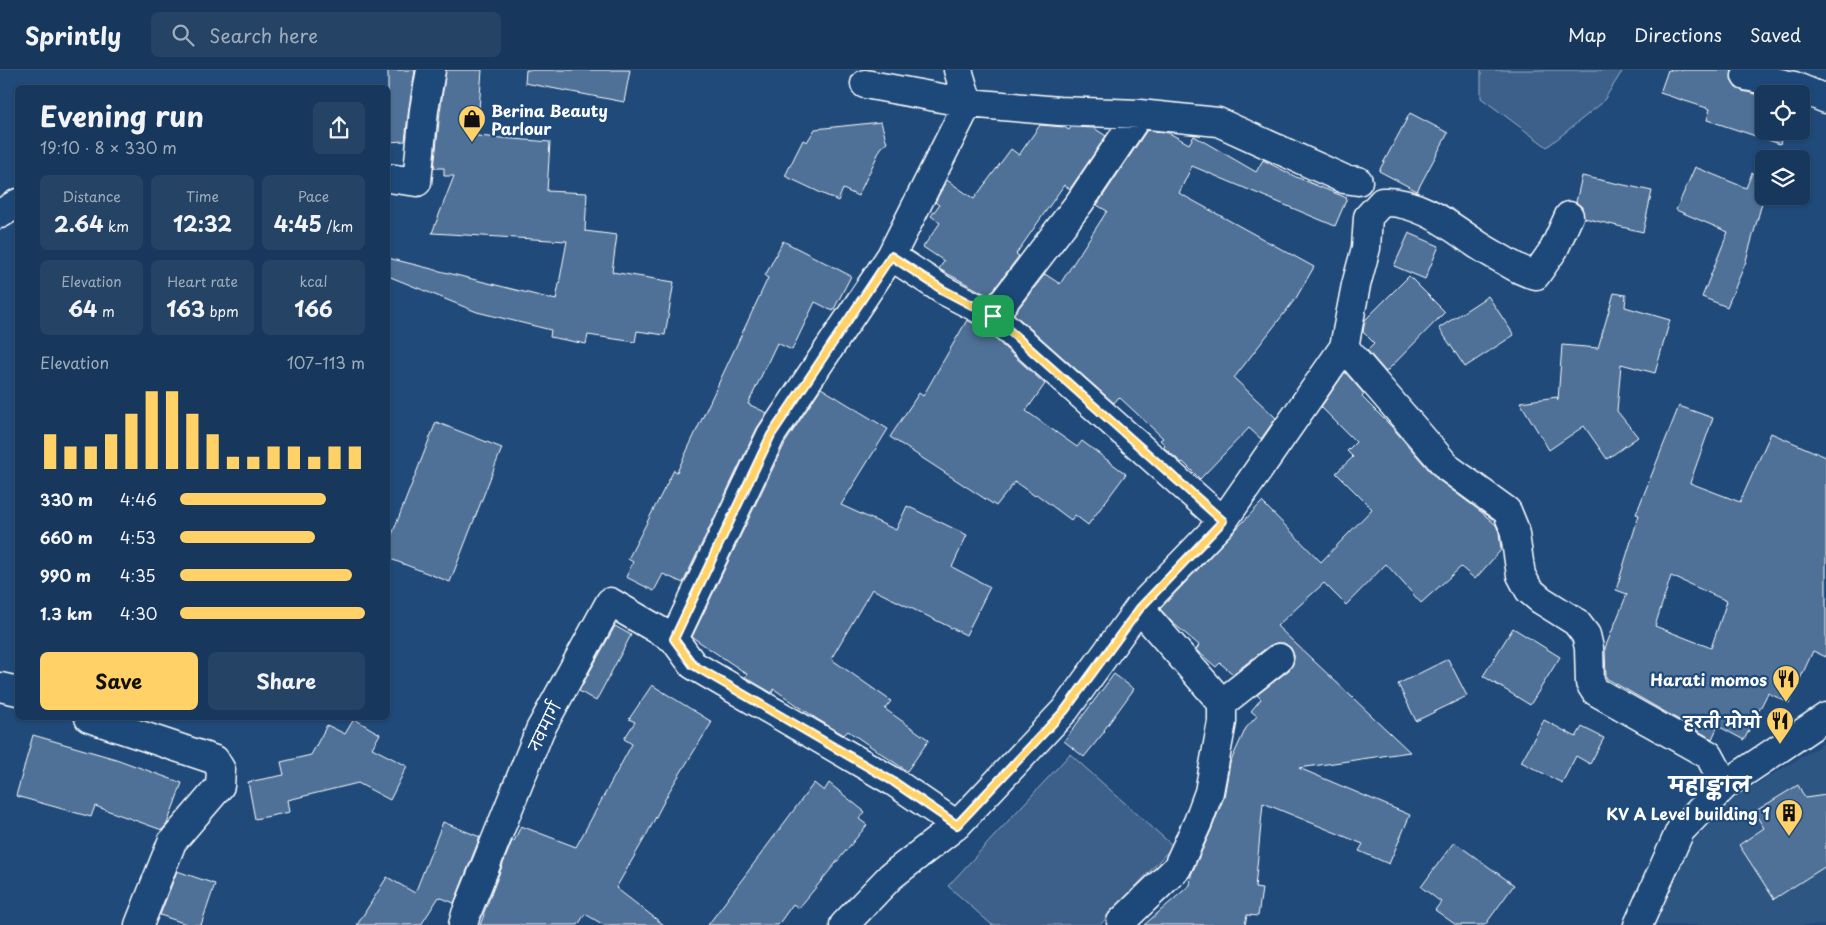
<!DOCTYPE html>
<meta charset="utf-8">
<style>
body{margin:0;font-family:"Playpen Sans","Playpen Sans Deva",sans-serif;background:#244365;color:#f1f3f6;height:100vh;display:flex;flex-direction:column;font-size:19px;white-space:nowrap}
*{box-sizing:border-box;margin:0}
p{font-size:16px;color:#9eacbb}
.icon{flex:none;width:28px;height:28px;fill:none;stroke:currentColor;stroke-width:2;stroke-linecap:round;stroke-linejoin:round}
.map{position:relative;flex:1;overflow:hidden}
.sheet{position:absolute;left:15px;top:15px;width:375px;height:635px;display:flex;flex-direction:column;background:#17385c;border-radius:8px;box-shadow:0 1px 4px #0004,0 0 0 1px #365272}
.sheet>*{flex:none}
.buttons{position:absolute;left:1755px;top:15px;display:grid;gap:10px}
.buttons a{display:grid;place-items:center;width:55px;height:55px;border-radius:8px;background:#17385c;box-shadow:0 1px 4px #0004,0 0 0 1px #365272;font-size:25px}
.pin{position:absolute;display:grid;place-items:center;width:42px;height:42px;color:#fff;margin:-21px;border-radius:10px;box-shadow:0 2px 8px #0006}
.round{display:grid;place-items:center;flex:none;width:52px;height:52px;border-radius:8px;background:#244365}
.summary{display:flex;align-items:center;justify-content:space-between;height:85px;padding:0 25px}
h1{font-size:28px;font-weight:700;line-height:38px}
.metrics{display:grid;grid-template-columns:repeat(3,1fr);gap:8px;height:85px;padding:5px 25px}
.metrics div{display:grid;align-content:center;border-radius:8px;background:#244365;text-align:center}
.metrics b{font-size:21px;font-weight:700}
.metrics small{font-size:14px;font-weight:400}
.metrics p{font-size:14px}
.chart{height:140px;padding:10px 25px}
.chart p{display:flex;justify-content:space-between}
.chart svg{width:100%;height:90px;margin-top:5px;stroke:#ffd166;stroke-width:6}
.button{display:flex;gap:10px;margin-top:auto;padding:10px 25px}
.button a{flex:1;height:58px;border-radius:8px;background:#ffd166;color:#111;font-size:20px;font-weight:700;line-height:58px;text-align:center}
.button a+a{background:#244365;color:#f1f3f6}
ul{padding:0 25px;list-style:none;font-size:16px}
li{display:grid;grid-template-columns:80px 60px 1fr;align-items:center;height:38px}
li i{height:12px;border-radius:6px;background:#ffd166}
header{display:flex;align-items:center;gap:30px;box-sizing:border-box;height:70px;padding:0 25px;background:#17385c;border-bottom:1px solid #365272}
header strong{font-size:24px}
nav{display:flex;gap:28px;margin-inline-start:auto;font-size:18px}
.search{width:350px;height:45px;background:#244365;display:flex;align-items:center;gap:12px;box-sizing:border-box;padding:0 18px;border-radius:8px;color:#9eacbb;font-size:19px}
.map>svg:first-child{display:block}
.built{fill:#2e5683}
.green{fill:#3c618b;stroke:#9eb0c5}
.building{fill:#507197;stroke:#fff;fill-rule:evenodd}
.lines{fill:none;stroke-linecap:round;stroke-linejoin:round}
.street-casing{stroke:#fff;stroke-width:31}
.secondary-casing{stroke:#fff;stroke-width:31}
.street{stroke:#1f4a7a;stroke-width:28}
.secondary{stroke:#1f4a7a;stroke-width:28}
.route-casing{stroke:#fff;stroke-width:10}
.route{stroke:#ffd166;stroke-width:6}
.labels{text-anchor:middle;dominant-baseline:central;stroke-width:4.5;stroke-linejoin:round;paint-order:stroke}
.poi-label{font-size:16px;font-weight:bold;fill:#fff;stroke:#1f4a7a;text-anchor:end}
.street-label{font-size:16px;fill:#fff;stroke:#1f4a7a}
.district-label{font-size:21px;font-weight:bold;fill:#fff;stroke:#1f4a7a}
</style>
<header>
<strong>Sprintly</strong>
<div class="search"><svg class="icon" aria-label="search" viewBox="0 0 24 24"><circle cx="10" cy="10" r="6"/><path d="M15 15l6 6"/></svg>Search here</div>
<nav><a>Map</a><a>Directions</a><a>Saved</a></nav>
</header>
<div class="map">
<svg width="1826" height="855" viewBox="0 0 1826 855">
<rect width="100%" height="100%" fill="#1f4a7a"/>
<filter id="ink" filterUnits="userSpaceOnUse"><feTurbulence type="fractalNoise" baseFrequency=".02" numOctaves="2"/><feDisplacementMap in="SourceGraphic" scale="10" xChannelSelector="R" yChannelSelector="G"/><feConvolveMatrix kernelMatrix="1 2 1 2 8 2 1 2 1" color-interpolation-filters="sRGB"/></filter>
<g filter="url(#ink)">
<!-- built -->
<path class="built" d="M1826 672V855H1650L1676 789 1737 726Z"/>
<!-- green -->
<path class="green" d="M1481 0H1623L1602 33 1547 77 1481 28Z
M1070 684 1173 776 1100 855H992L948 816Z"/>
<!-- building -->
<path class="building" d="M388 0H415L409 37 405 71 388 72Z
M446 0H482L477 66 550 72 547 121 587 123 585 161 617 165 612 202 674 212 665 265 637 261 635 272 588 265 586 274 550 267 551 260 477 242 388 206V188L556 230 567 171 432 163 454 106H444V98H434L440 42Z
M526 0H630L624 32 525 13Z
M1668 0H1732L1731 10 1736 18 1743 21 1764 26V61H1783L1780 74 1707 50 1710 39 1660 23Z
M1410 43 1448 63 1417 121 1379 101Z
M881 52 887 73 881 78 858 126 843 119 838 131 785 106 803 70 807 72 815 59Z
M1040 55 1064 57 1069 60 1071 57 1094 58 1106 66 1070 119 1064 115 1016 184 1019 186 989 226 939 199 944 191 923 177 940 153 931 146 939 135 935 132 947 110 974 129 1011 79 1019 85Z
M1147 60 1169 63 1189 74 1194 66 1256 102 1263 90 1296 107 1347 128 1335 156 1192 96 1179 123 1314 197 1296 228 1234 308 1276 348 1261 369 1249 358 1200 409 1183 392 1182 393 1163 377 1165 375 1160 370 1163 368 1119 327 1114 333 1014 244 1045 204 1060 214 1107 141 1097 135Z
M1695 97 1746 118 1752 103 1764 107V126L1745 194 1727 237 1702 227 1728 162 1676 140Z
M1582 106 1652 121 1643 162 1584 148 1582 137 1576 132Z
M1409 163 1439 176 1425 209 1394 196Z
M783 171 851 206 833 241 815 232 792 280 777 273 748 334 767 343 757 358 683 513 663 504 654 521 626 507 633 492 628 489 674 400 677 402 768 208 765 206Z
M1409 206 1445 242 1386 302 1367 280 1374 273 1363 262 1365 250Z
M1614 223 1626 225 1625 237 1670 250 1655 303 1621 294 1617 341 1638 367 1607 389 1584 356 1549 380 1520 332 1557 327 1558 330 1562 275 1598 278Z
M1488 226 1514 265 1465 297 1439 258Z
M967 250 984 259 1045 314 1026 341 1077 377 1082 371 1126 404 1088 455 1075 445 1071 450 1036 424 1035 426 1015 412 996 436 890 367 919 323 923 326Z
M1345 302 1364 324 1362 327 1391 356 1436 408 1480 441 1496 455 1499 462 1501 480 1475 509 1461 497 1421 533 1386 494 1346 535 1324 513 1277 556 1410 682 1299 698 1410 745 1389 794 1359 781 1363 774 1263 733 1255 818 1262 819 1258 846 1247 845 1245 855H1144L1190 815 1191 805 1212 758 1224 727 1230 693 1246 658 1257 646 1251 641 1261 629 1257 625 1289 600 1293 594 1294 586 1291 578 1284 573H1276L1269 576 1233 604 1220 593 1216 597 1196 580 1199 575 1173 553 1160 539 1262 432 1321 492 1372 439 1336 403 1353 387 1347 381 1356 372 1321 337Z
M821 318 888 359 841 435 896 460 907 436 967 465 952 497 990 517 966 565 872 519 831 589 891 631 885 639 929 670 907 701 848 661 844 665 817 649 774 619 772 623 745 607 747 604 692 567 785 373Z
M1679 336 1713 348 1690 413 1740 432 1771 363 1826 387V587L1813 581 1789 633 1768 623 1744 670 1718 656 1712 669 1606 608 1605 578 1627 524 1616 520 1639 445 1636 444ZM1671 506 1727 531 1711 578 1655 556Z
M436 352 502 378 450 512 388 488V475Z
M615 556 631 565 596 631 579 621Z
M1513 558 1560 587 1530 635 1483 606Z
M1448 589 1467 626 1416 651 1398 614Z
M1114 604 1134 619 1104 660 1105 661 1084 687 1064 671Z
M652 615 712 652 670 720 647 764 616 818 664 855H604L585 844 578 855H480L484 845H483L512 771H514L521 756 576 777 632 674 624 669 635 652 629 649Z
M354 649 380 664 372 678 407 696 390 730 358 713 288 730 290 742 255 749 248 712 284 705 281 692 311 685 327 655 345 664Z
M1544 650 1576 667 1582 657 1604 668 1590 694 1576 686 1562 713 1521 692Z
M33 665 116 689 182 713 167 754 162 760 95 736 91 747 16 726Z
M814 713 824 721 829 713 865 742 859 749 867 755 799 838 793 834 778 855H708Z
M1798 715 1805 728 1826 725V796L1774 829 1739 775 1764 758 1754 742Z
M443 752 480 767 454 833 439 827 421 855H357L387 807 415 823Z
M1454 772 1514 815 1485 855H1456L1435 840 1441 832 1421 817Z
M177 801 215 814 201 855H189L160 845Z"/>
<g class="lines">
<defs>
<path id="street" d="M1746 6 1794 16 1826 29
M865 14 968 33 1059 41 1139 44 1218 52 1344 109 1358 111
M388 108 417 112 424 40 431 0
M0 144 18 133
M891 186 943 220 993 246 1223 451
M993 246 1080 132 1139 44
M1344 277 1448 398 1507 441 1514 458 1521 505 1529 520 1541 530 1576 552 1586 565 1589 578 1590 613 1595 621 1709 685 1725 715
M0 617 18 621
M1222 633 1279 588
M89 648 215 690 221 700 220 716 172 772 139 855
M957 755 894 712 693 595 674 569 771 365 891 186 968 33 958 0
M1121 852 1177 798 1198 752 1209 722 1222 652V633L1139 538
M463 855 466 844 540 660 610 532 674 569
M844 855 891 806 957 755 1065 640 1139 538 1223 451 1344 277 1356 215 1366 178 1368 147 1382 132C1417 130 1448 154 1475 173 1485 180 1495 185 1505 191 1515 197 1525 203 1536 205L1554 179 1569 146"/>
<path id="secondary" d="M1638 855 1680 761 1725 715 1826 647"/>
</defs>
<!-- street casing -->
<use href="#street" class="street-casing"/>
<!-- secondary casing -->
<use href="#secondary" class="secondary-casing"/>
<!-- street -->
<use href="#street" class="street"/>
<!-- secondary -->
<use href="#secondary" class="secondary"/>
</g>
</g>
<g class="lines" filter="url(#ink)">
<defs>
<path id="route" d="M891 186 943 220 993 246 1223 451 1140 538 1065 640 957 755 894 712 693 595 674 569 771 365Z"/>
</defs>
<!-- route casing -->
<use href="#route" class="route-casing"/>
<!-- route -->
<use href="#route" class="route"/>
</g>
<!-- icons -->
<defs>
<symbol id="shop-pin" viewBox="-11 -11 22 30"><path d="M0 17L-7.5 6A9.5 9.5 0 1 1 7.5 6Z" fill="#ffd166" stroke="#1f4a7a"/><path d="M-5-2.5h2.3a2.7 3.5 0 0 1 5.4 0H5L5.5 6h-11ZM-1.5-2.5h3a1.5 2.3 0 0 0-3 0Z" fill="#111"/></symbol>
<symbol id="restaurant-pin" viewBox="-11 -11 22 30"><path d="M0 17L-7.5 6A9.5 9.5 0 1 1 7.5 6Z" fill="#ffd166" stroke="#1f4a7a"/><path d="M-5-6h1v4h1v-4h1v4h1v-4h1v5L-1.5 .5V6h-2V.5L-5-1ZM5-6V6H3V1.5H1.5Q1.5-4 5-6Z" fill="#111"/></symbol>
<symbol id="building-pin" viewBox="-11 -11 22 30"><path d="M0 17L-7.5 6A9.5 9.5 0 1 1 7.5 6Z" fill="#ffd166" stroke="#1f4a7a"/><path d="M-4-6H4V6H1V3H-1V6H-4ZM-2.5-4.3h1.7v1.8h-1.7ZM.8-4.3h1.7v1.8H.8ZM-2.5-1h1.7V.8h-1.7ZM.8-1h1.7V.8H.8Z" fill="#111"/></symbol>
</defs>
<g fill-rule="evenodd">
<use href="#shop-pin" x="456" y="33" width="32" height="43"/>
<use href="#restaurant-pin" x="1770" y="593" width="32" height="43"/>
<use href="#restaurant-pin" x="1764" y="635" width="32" height="43"/>
<use href="#building-pin" x="1773" y="727" width="32" height="43"/>
</g>
<g class="labels">
<!-- poi labels -->
<g class="poi-label">
<text x="491" y="40" text-anchor="start">Berina Beauty<tspan x="491" dy="18">Parlour</tspan></text>
<text x="1767" y="609">Harati momos</text>
<text x="1761" y="651">हरती मोमो</text>
<text x="1770" y="743">KV A Level building 1</text>
</g>
<!-- street labels -->
<g class="street-label">
<text transform="translate(544 656) rotate(-64)">नवमार्ग</text>
</g>
<!-- district labels -->
<g class="district-label">
<text x="1710" y="713">महाङ्काल</text>
</g>
</g>
</svg>
<div class="buttons">
<a><svg class="icon" aria-label="locate" viewBox="0 0 24 24"><circle cx="12" cy="12" r="6"/><path d="M12 2v4M12 18v4M2 12h4M18 12h4"/></svg></a>
<a><svg class="icon" aria-label="layers" viewBox="0 0 24 24"><path d="M12 4l9 5-9 5-9-5zM3 14l9 5 9-5"/></svg></a>
</div>
<div class="pin" style="left:993px;top:246px;background:#1e9e55"><svg class="icon" aria-label="arrive" viewBox="0 0 24 24"><path d="M6 21V4h12l-3 4 3 4H6"/></svg></div>
<section class="sheet">
<div class="summary"><div><h1>Evening run</h1><p>19:10 · 8 × 330 m</p></div><a class="round"><svg class="icon" aria-label="share" viewBox="0 0 24 24"><path d="M12 15V3M7 8l5-5 5 5M5 13v7h14v-7"/></svg></a></div>
<div class="metrics">
<div><p>Distance</p><b>2.64<small> km</small></b></div>
<div><p>Time</p><b>12:32</b></div>
<div><p>Pace</p><b>4:45<small> /km</small></b></div>
</div>
<div class="metrics">
<div><p>Elevation</p><b>64<small> m</small></b></div>
<div><p>Heart rate</p><b>163<small> bpm</small></b></div>
<div><p>kcal</p><b>166</b></div>
</div>
<div class="chart"><p><span>Elevation</span>107–113 m</p>
<svg viewBox="0 0 160 44" preserveAspectRatio="none"><path d="M5 44V27M15 44V33M25 44V33M35 44V27M45 44V17M55 44V6M65 44V6M75 44V17M85 44V27M95 44V38M105 44V38M115 44V33M125 44V33M135 44V38M145 44V33M155 44V33"/></svg>
</div>
<ul>
<li><b>330 m</b>4:46<i style="width:79%"></i></li>
<li><b>660 m</b>4:53<i style="width:73%"></i></li>
<li><b>990 m</b>4:35<i style="width:93%"></i></li>
<li><b>1.3 km</b>4:30<i style="width:100%"></i></li>
</ul>
<div class="button"><a>Save</a><a>Share</a></div>
</section>
</div>
